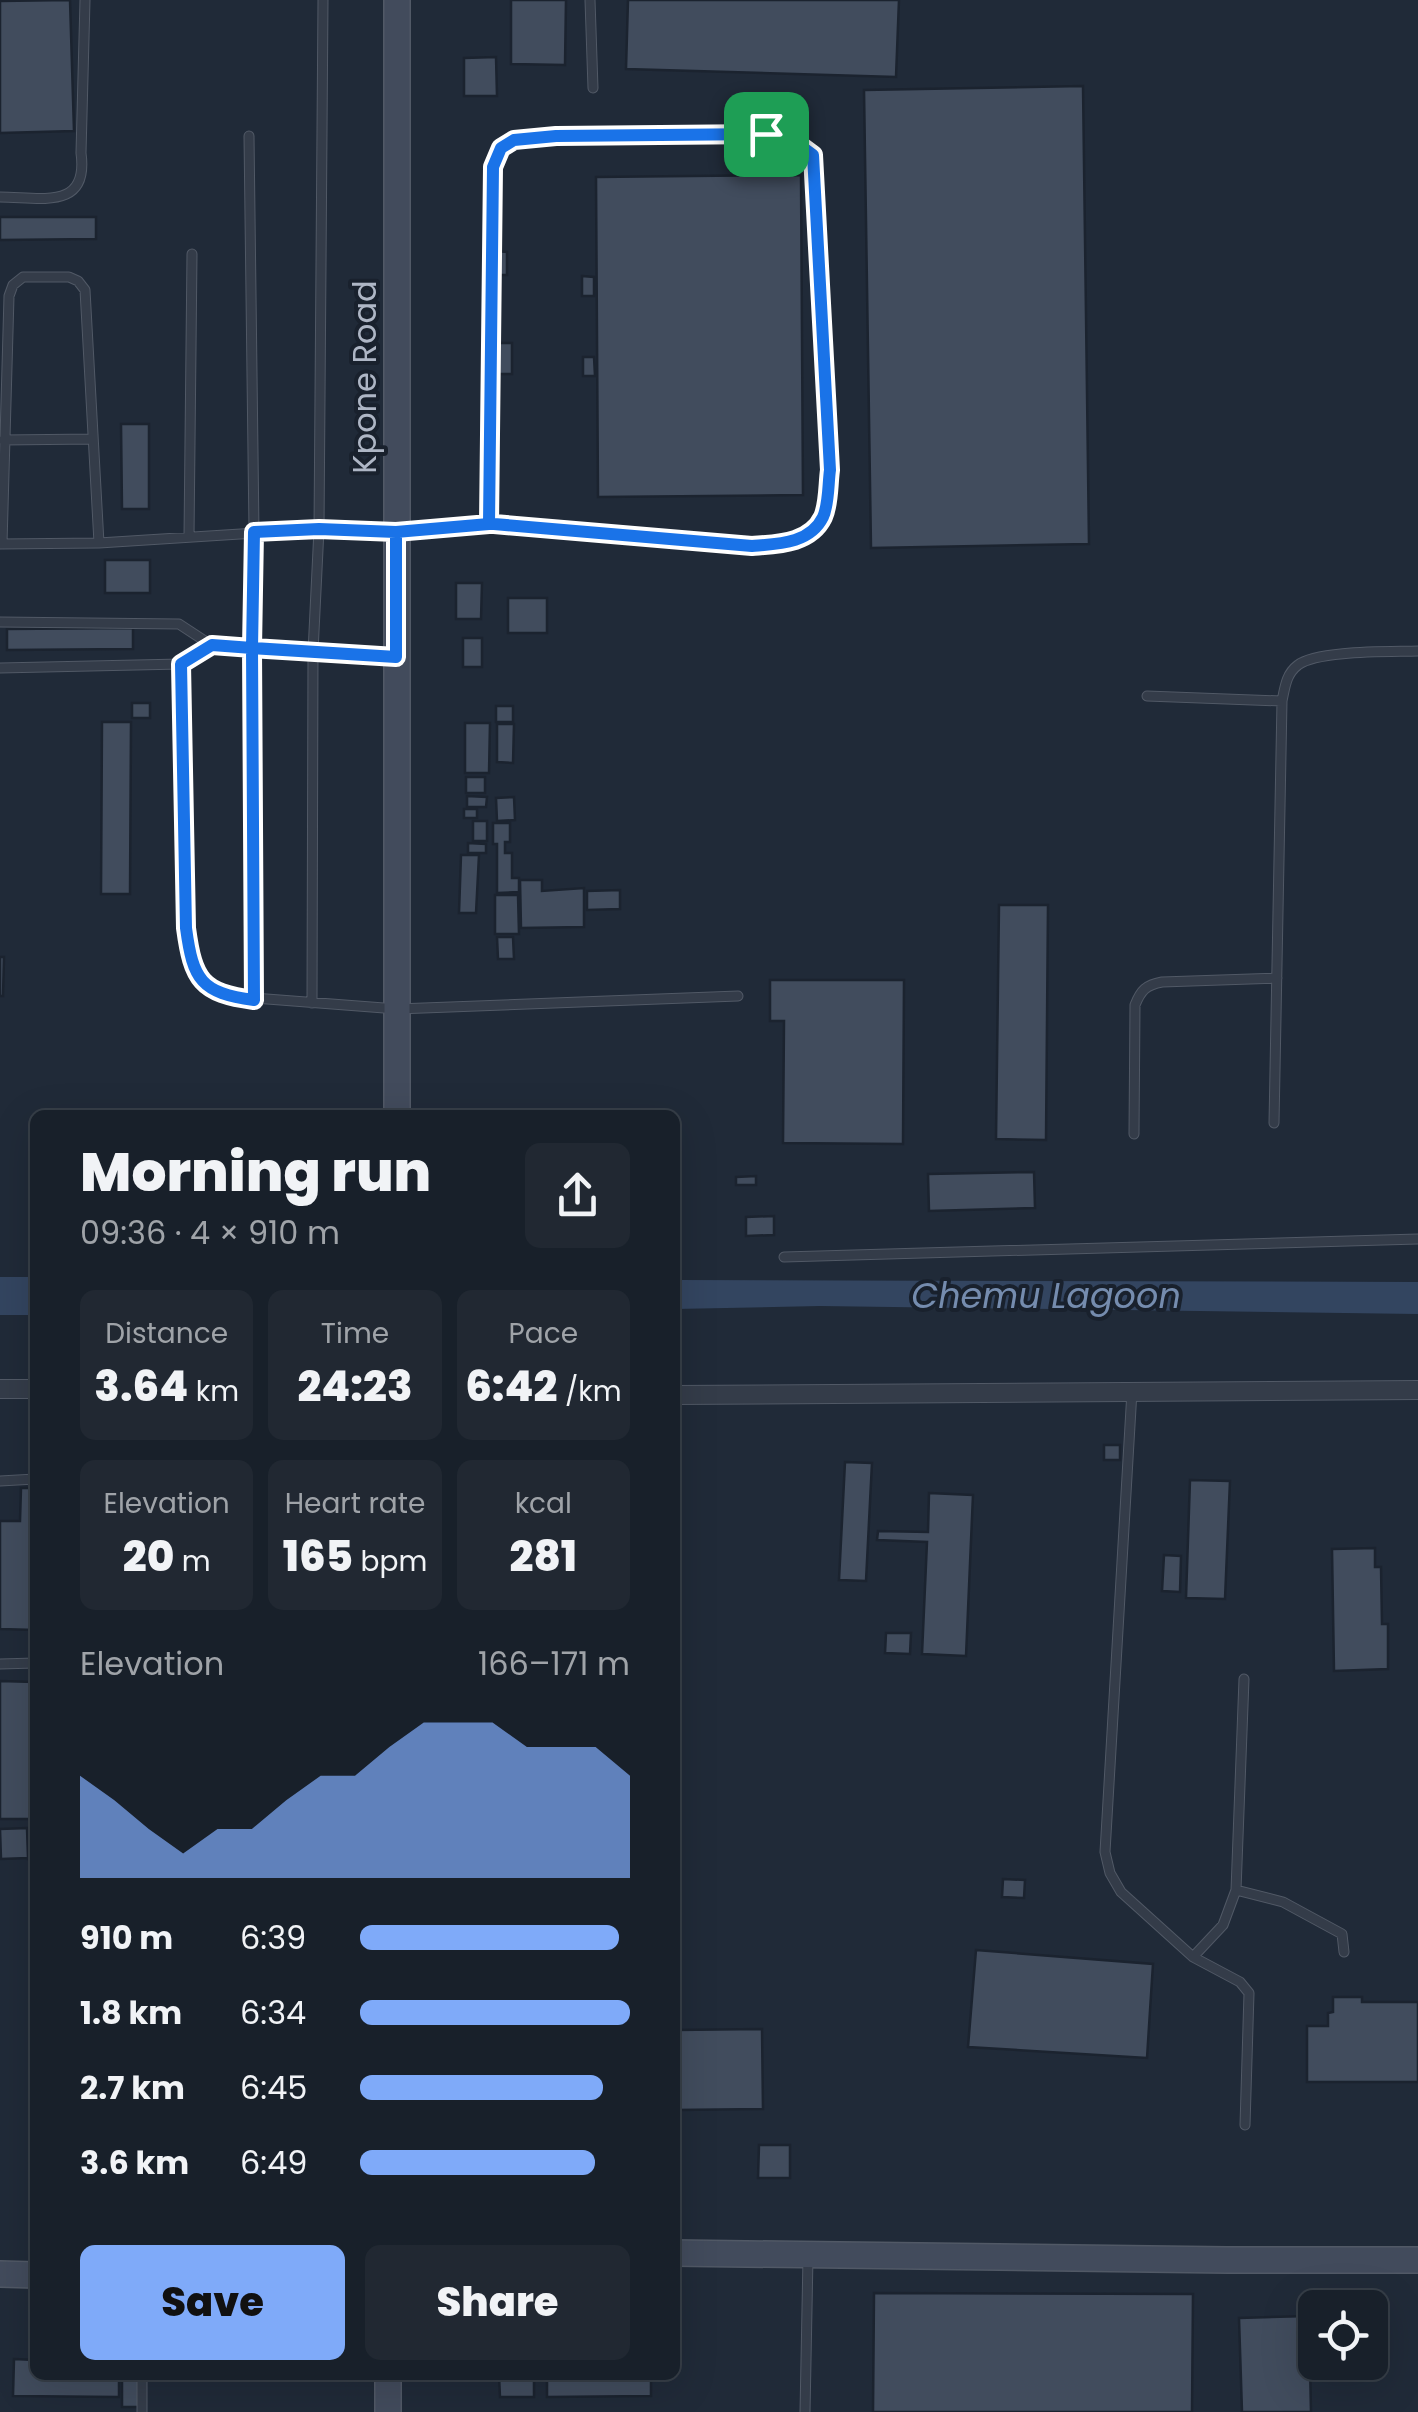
<!DOCTYPE html>
<meta charset="utf-8">
<style>
body{margin:0;font-family:Poppins,sans-serif;background:#212832;color:#f1f3f6;height:100vh;display:flex;flex-direction:column;font-size:38px;white-space:nowrap}
*{box-sizing:border-box;margin:0}
p{font-size:32px;color:#9fa3a8}
.icon{flex:none;width:55px;height:55px;fill:none;stroke:currentColor;stroke-width:2;stroke-linecap:round;stroke-linejoin:round}
.map{position:relative;flex:1;overflow:hidden}
.drawer{position:absolute;left:30px;top:1110px;width:650px;height:1270px;display:flex;flex-direction:column;background:#18202a;border-radius:15px;box-shadow:0 10px 40px #0002,0 0 0 2px #363e47}
.drawer>*{flex:none}
.buttons{position:absolute;left:1298px;top:2290px;display:grid;gap:20px}
.buttons a{display:grid;place-items:center;width:90px;height:90px;border-radius:15px;background:#18202a;box-shadow:0 10px 40px #0002,0 0 0 2px #363e47;font-size:50px}
.pin{position:absolute;display:grid;place-items:center;width:85px;height:85px;color:#fff;margin:-42px;border-radius:20px;box-shadow:0 5px 15px #0006}
.round{display:grid;place-items:center;flex:none;width:105px;height:105px;border-radius:15px;background:#212832}
.overview{display:flex;align-items:center;justify-content:space-between;height:170px;padding:0 50px}
h1{font-size:55px;font-weight:800;line-height:75px}
.metrics{display:grid;grid-template-columns:repeat(3,1fr);gap:15px;height:170px;padding:10px 50px}
.metrics div{display:grid;align-content:center;border-radius:15px;background:#212832;text-align:center}
.metrics b{font-size:42px;font-weight:800}
.metrics small{font-size:28px;font-weight:400}
.metrics p{font-size:28px}
.chart{height:280px;padding:20px 50px}
.chart p{display:flex;justify-content:space-between}
.chart svg{width:100%;height:180px;margin-top:10px;fill:#7faaf9;opacity:.7}
.primary-button{display:flex;gap:20px;margin-top:auto;padding:20px 50px}
.primary-button a{flex:1;height:115px;border-radius:15px;background:#7faaf9;color:#111;font-size:40px;font-weight:800;line-height:115px;text-align:center}
.primary-button a+a{background:#212832;color:#f1f3f6}
ul{padding:0 50px;list-style:none;font-size:32px}
li{display:grid;grid-template-columns:160px 120px 1fr;align-items:center;height:75px}
li i{height:25px;border-radius:12px;background:#7faaf9}
.map>svg:first-child{display:block}
.water{fill:#334560}
.lines{fill:none;stroke-linecap:round;stroke-linejoin:round}
.river{stroke:#334560;stroke-width:38}
.building{fill:#414c5d;stroke:#1b232f;stroke-width:2.5}
.lane-casing{stroke:#515966;stroke-width:11}
.street-casing{stroke:#515966;stroke-width:20}
.secondary-casing{stroke:#515966;stroke-width:28}
.lane{stroke:#343c49;stroke-width:9}
.street{stroke:#343c49;stroke-width:18}
.secondary{stroke:#424b5c;stroke-width:25}
.route-casing{stroke:#fff;stroke-width:20}
.route{stroke:#1a73e8;stroke-width:12}
.labels{text-anchor:middle;dominant-baseline:central;stroke-width:8;stroke-linejoin:round;paint-order:stroke}
.street-label{font-size:32px;fill:#aeb6c5;stroke:#19212d}
.water-label{font-size:35px;font-style:italic;fill:#758cae;stroke:#19212d}
</style>
<div class="map">
<svg width="1418" height="2412" viewBox="0 0 1418 2412">
<rect width="100%" height="100%" fill="#202a38"/>
<!-- water -->
<path class="water" d="M675 1280 1418 1282V1314L820 1306 675 1309Z"/>
<g class="lines">
<!-- river -->
<path class="river" d="M0 1296H35"/>
</g>
<!-- building -->
<path class="building" d="M70 0 74 131 0 133V1Z
M511 0H566L565 65 511 64Z
M628 0H899L896 77 626 69Z
M496 57 497 96H464V58Z
M1083 86 1089 544 871 548 864 90Z
M801 175 803 495 598 497 596 177Z
M0 217H96V239L0 240Z
M497 251 507 252V275H496Z
M582 276 594 277V296H582Z
M498 343H512V374H498Z
M583 357H594L595 376H583Z
M121 424H149V509H122Z
M105 560H150V593H105Z
M456 583H482L481 619H456Z
M508 598H547V633H508Z
M133 628V649L7 650V629Z
M463 638H482V667H463Z
M132 703H150V718H132Z
M496 706H513V722H496Z
M102 722H131L130 894H101Z
M465 723H490L489 773H465Z
M497 724H514L513 763 497 762Z
M466 777H485V793H466Z
M467 796 487 797 486 807H467Z
M514 797 515 820 497 821 496 798Z
M464 809H477V818H464Z
M473 821H487V841H473Z
M493 823H510V842H505V853H512V878H519V892L497 893V844H493Z
M468 843 486 844V853H468Z
M461 855H479L476 913H459Z
M520 880H542V891L584 888V927L521 928Z
M620 890V909L587 910V891Z
M495 895H518L519 934H495Z
M999 905H1048L1046 1140 996 1139Z
M497 937H513L514 959H498Z
M0 957H4L3 996H0Z
M770 980H904L903 1144 783 1143 784 1021H770Z
M1034 1172 1035 1208 929 1211 928 1174Z
M756 1176V1185H736V1177Z
M774 1216V1235L746 1236V1217Z
M1104 1445H1120V1460H1104Z
M845 1462 872 1463 866 1581 839 1580Z
M1190 1480 1230 1481 1225 1599 1186 1598Z
M21 1488H35V1630L0 1629V1521H20Z
M929 1493 973 1495 966 1656 922 1654 927 1542 877 1540 878 1531 928 1532Z
M1375 1548V1567H1381L1382 1624H1388V1669L1334 1671 1332 1549Z
M1164 1555 1181 1556 1180 1592 1162 1591Z
M886 1633H911L910 1654 885 1653Z
M0 1681 35 1682V1819H0Z
M27 1828 28 1858 1 1859 0 1829Z
M28 1832H35V1859H28Z
M1003 1879 1025 1880 1024 1898 1002 1897Z
M976 1950 1153 1964 1147 2058 968 2047Z
M1333 1997H1362V2002H1418V2082H1307V2026H1328V2013L1333 2012Z
M762 2029 763 2109 675 2110V2030Z
M759 2145H790V2178H758Z
M874 2293 1193 2294 1192 2412H873Z
M1309 2316 1311 2412H1242L1239 2318Z
M14 2359 35 2360V2375H119V2397L13 2396Z
M122 2375H140V2407H122Z
M499 2375H534V2397H500Z
M547 2375H651V2396L547 2397Z"/>
<g class="lines">
<defs>
<path id="lane" d="M590 0 593 88
M249 136 254 532 255 999
M0 197C40 197 89 211 81 153L85 0
M3 440 93 439
M189 537 192 254
M0 544 99 543 319 529 396 532 494 524 752 545C777 544 810 544 823 517 829 505 828 484 830 470L813 155 786 135 766 134 556 136 514 141 501 149 493 167 489 524
M2 544 9 296 13 285 23 277H69L78 281 85 290 99 543
M0 622 179 624 211 645 393 657
M181 664 185 928 190 961 204 984 227 996 397 1009 738 996
M0 668 181 664 211 645
M1147 696 1282 701
M312 1003 313 652 319 529 323 0
M1274 1123 1282 701C1285 687 1286 674 1298 665 1317 650 1392 652 1418 651
M1134 1134 1135 1005C1141 990 1146 985 1162 982L1277 978
M784 1257 1418 1239
M1132 1391 1105 1852 1110 1873 1121 1892 1193 1957 1240 1982 1249 1993 1245 2125
M0 1481 35 1479
M0 1664 35 1663
M34 1825H35
M1236 1890 1283 1902 1342 1934 1344 1952
M1193 1957 1223 1925 1236 1890 1244 1679
M142 2375V2412
M805 2412 808 2257"/>
<path id="street" d="M0 1389H35
M675 1395 1418 1390"/>
<path id="secondary" d="M397 1115V0
M675 2253 1227 2260H1418
M0 2274 35 2275
M388 2412V2375"/>
</defs>
<!-- lane casing -->
<use href="#lane" class="lane-casing"/>
<!-- street casing -->
<use href="#street" class="street-casing"/>
<!-- secondary casing -->
<use href="#secondary" class="secondary-casing"/>
<!-- lane -->
<use href="#lane" class="lane"/>
<!-- street -->
<use href="#street" class="street"/>
<!-- secondary -->
<use href="#secondary" class="secondary"/>
</g>
<g class="lines">
<defs>
<path id="route" d="M766 134 556 136 514 140 501 148 493 167 489 524 396 532 319 529 254 532 252 648 212 645 181 664 186 928C193 980 201 993 254 1000L252 648 396 657V532L489 524H494L752 546C777 544 810 544 823 517 829 504 828 484 830 470L813 155 786 135 766 134"/>
</defs>
<!-- route casing -->
<use href="#route" class="route-casing"/>
<!-- route -->
<use href="#route" class="route"/>
</g>
<g class="labels">
<!-- street labels -->
<g class="street-label">
<text transform="translate(364 377) rotate(-90)">Kpone Road</text>
</g>
<!-- water labels -->
<g class="water-label">
<text x="1046" y="1295">Chemu Lagoon</text>
</g>
</g>
</svg>
<div class="buttons">
<a><svg class="icon" aria-label="locate" viewBox="0 0 24 24"><circle cx="12" cy="12" r="6"/><path d="M12 2v4M12 18v4M2 12h4M18 12h4"/></svg></a>
</div>
<div class="pin" style="left:766px;top:134px;background:#1e9e55"><svg class="icon" aria-label="arrive" viewBox="0 0 24 24"><path d="M6 21V4h12l-3 4 3 4H6"/></svg></div>
<section class="drawer">
<div class="overview"><div><h1>Morning run</h1><p>09:36 · 4 × 910 m</p></div><a class="round"><svg class="icon" aria-label="share" viewBox="0 0 24 24"><path d="M12 15V3M7 8l5-5 5 5M5 13v7h14v-7"/></svg></a></div>
<div class="metrics">
<div><p>Distance</p><b>3.64<small> km</small></b></div>
<div><p>Time</p><b>24:23</b></div>
<div><p>Pace</p><b>6:42<small> /km</small></b></div>
</div>
<div class="metrics">
<div><p>Elevation</p><b>20<small> m</small></b></div>
<div><p>Heart rate</p><b>165<small> bpm</small></b></div>
<div><p>kcal</p><b>281</b></div>
</div>
<div class="chart"><p><span>Elevation</span>166–171 m</p>
<svg viewBox="0 0 160 44" preserveAspectRatio="none"><path d="M0 44V19L10 25L20 32L30 38L40 32L50 32L60 25L70 19L80 19L90 12L100 6L110 6L120 6L130 12L140 12L150 12L160 19V44z"/></svg>
</div>
<ul>
<li><b>910 m</b>6:39<i style="width:96%"></i></li>
<li><b>1.8 km</b>6:34<i style="width:100%"></i></li>
<li><b>2.7 km</b>6:45<i style="width:90%"></i></li>
<li><b>3.6 km</b>6:49<i style="width:87%"></i></li>
</ul>
<div class="primary-button"><a>Save</a><a>Share</a></div>
</section>
</div>
